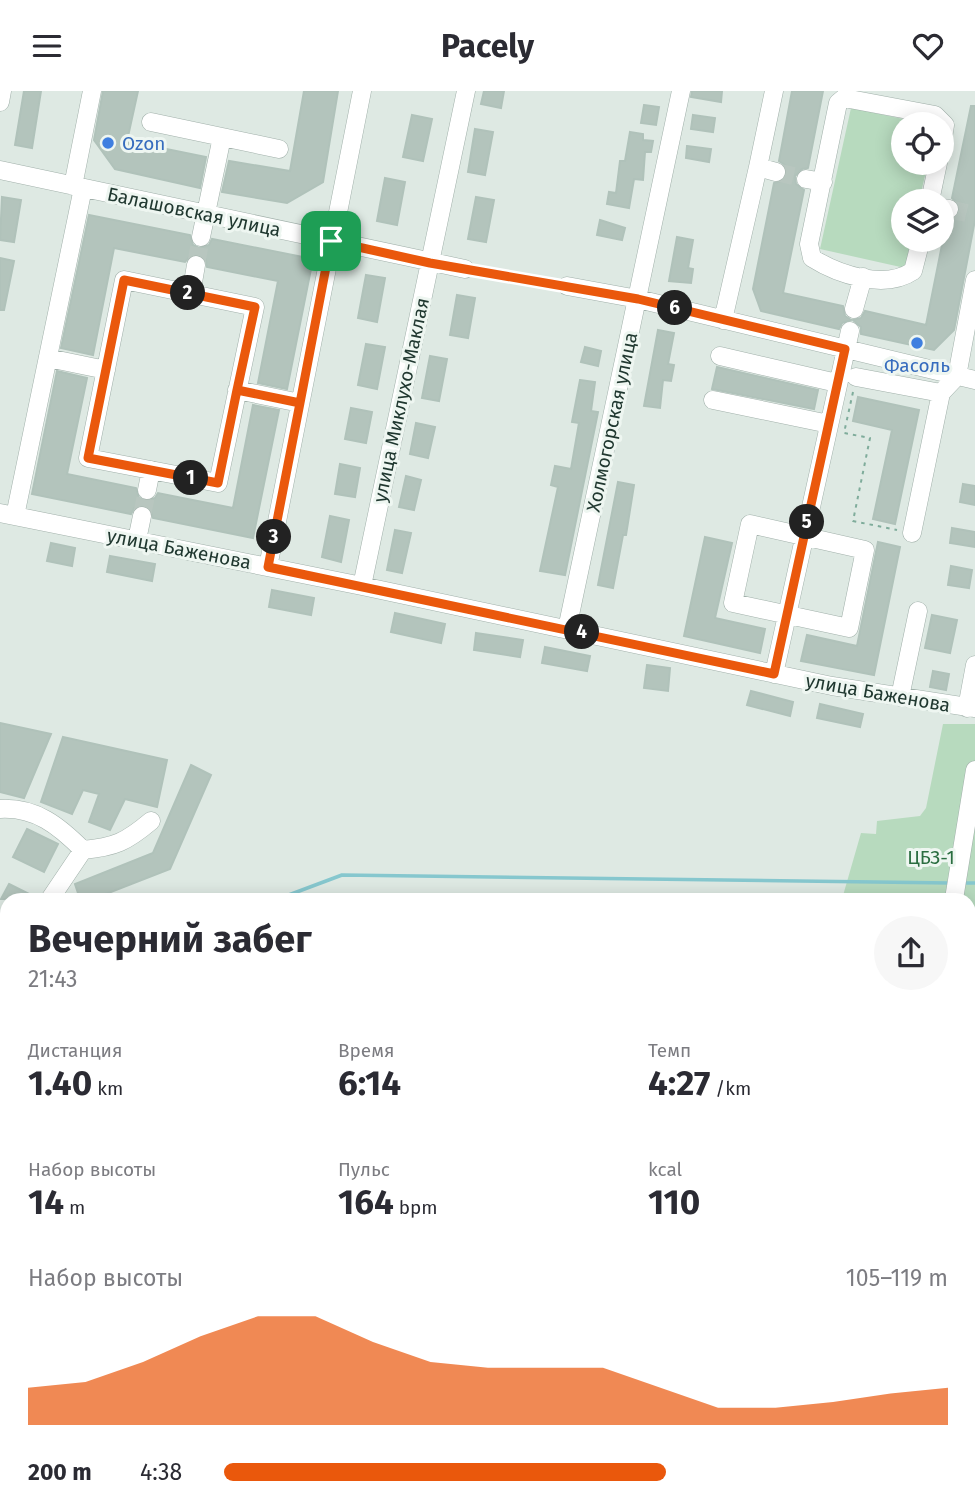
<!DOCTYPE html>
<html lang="ru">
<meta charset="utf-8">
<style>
body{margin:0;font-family:"Fira Sans",sans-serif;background:#f7f7f7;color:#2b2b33;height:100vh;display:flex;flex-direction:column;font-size:26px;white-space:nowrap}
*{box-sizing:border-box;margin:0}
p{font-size:23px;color:#7c7c81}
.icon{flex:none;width:38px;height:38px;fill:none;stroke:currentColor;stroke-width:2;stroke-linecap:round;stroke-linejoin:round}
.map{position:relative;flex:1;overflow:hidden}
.details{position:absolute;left:0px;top:802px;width:976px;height:620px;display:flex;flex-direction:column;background:#fff;border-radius:21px 21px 0 0;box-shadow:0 4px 18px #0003}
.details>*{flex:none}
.fabs{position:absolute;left:891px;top:21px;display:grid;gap:14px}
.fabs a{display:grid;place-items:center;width:63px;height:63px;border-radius:50%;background:#fff;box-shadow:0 4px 18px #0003;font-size:35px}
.pin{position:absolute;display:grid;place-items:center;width:60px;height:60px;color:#fff;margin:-30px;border-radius:14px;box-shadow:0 4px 10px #0006}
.km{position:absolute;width:35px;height:35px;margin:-18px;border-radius:50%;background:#222;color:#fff;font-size:19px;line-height:35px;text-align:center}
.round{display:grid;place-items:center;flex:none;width:74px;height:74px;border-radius:37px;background:#f7f7f7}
.overview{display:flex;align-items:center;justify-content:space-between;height:119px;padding:0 28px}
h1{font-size:38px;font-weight:700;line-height:52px}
.figures{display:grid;grid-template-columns:repeat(3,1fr);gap:10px;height:119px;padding:7px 28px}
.figures div{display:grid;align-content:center}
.figures b{font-size:35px;font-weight:700}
.figures small{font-size:19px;font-weight:400}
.figures p{font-size:19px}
.chart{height:196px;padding:14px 28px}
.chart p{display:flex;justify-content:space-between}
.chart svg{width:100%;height:126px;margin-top:7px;fill:#ea580c;opacity:.7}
ul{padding:0 28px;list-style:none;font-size:23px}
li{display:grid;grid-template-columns:112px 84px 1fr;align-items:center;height:52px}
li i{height:18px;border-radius:9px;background:#ea580c}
header{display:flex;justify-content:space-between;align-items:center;height:91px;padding:0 28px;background:#fff;font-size:32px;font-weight:700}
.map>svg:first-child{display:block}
.built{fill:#ccd9d2}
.green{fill:#b7dabe}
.water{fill:#86c7ce}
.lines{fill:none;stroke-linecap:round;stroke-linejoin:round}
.stream{stroke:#86c7ce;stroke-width:3.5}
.building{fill:#b3c4bc;stroke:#b0c2ba;stroke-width:2}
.minor-tunnel{stroke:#b8c6bf;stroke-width:18;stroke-dasharray:18 9;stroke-linecap:butt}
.minor-casing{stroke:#a1b0aa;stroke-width:19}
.path{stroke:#7fac9b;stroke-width:2;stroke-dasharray:3.5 5;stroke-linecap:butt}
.minor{stroke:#fff;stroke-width:18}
.route-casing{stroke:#fff;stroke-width:14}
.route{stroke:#ea580c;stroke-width:9}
.shop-dot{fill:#3f7fe0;stroke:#eef6f1;stroke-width:2.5}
.labels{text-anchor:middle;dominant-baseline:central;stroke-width:6;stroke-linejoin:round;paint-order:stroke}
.shop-label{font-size:19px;fill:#366cbe;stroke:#eef6f1;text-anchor:start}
.street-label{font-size:19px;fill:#203830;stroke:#eef6f1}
.park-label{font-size:19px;fill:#2b6e41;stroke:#eef6f1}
</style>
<header><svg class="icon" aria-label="menu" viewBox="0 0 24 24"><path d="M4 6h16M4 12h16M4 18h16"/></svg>Pacely<svg class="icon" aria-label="heart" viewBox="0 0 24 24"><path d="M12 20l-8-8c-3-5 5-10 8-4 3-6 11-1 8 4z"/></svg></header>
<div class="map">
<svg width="975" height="1421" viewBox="0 0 975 1421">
<rect width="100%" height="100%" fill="#dee9e3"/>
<!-- built -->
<path class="built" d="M7 1075V1258L0 1255V1092Z
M189 1414H597L595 1421H186Z"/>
<!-- green -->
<path class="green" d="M851 17 927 33H903V72H928L919 110H903V149H911L905 177 820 158Z
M943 633H975V1421H595L598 1414H970V808H842L861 742 876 743 877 730 920 725 926 717Z
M0 1255 7 1258V1414H189L186 1421H0Z"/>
<!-- water -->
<path class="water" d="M7 968V1058L0 1066V976Z"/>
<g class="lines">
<!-- stream -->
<path class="stream" d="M961 792H975
M278 808 342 784 950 792"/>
</g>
<!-- building -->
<path class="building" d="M24 0H41L32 57 15 54Z
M103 0H138L127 50 206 66 200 97 115 78 94 49Z
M304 0H338L323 91 287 112 222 101 229 70 290 80Z
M484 0H504L501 17 481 13Z
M692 0H722L721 11 691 6Z
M792 0H823L808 77 802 78 795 85 796 93 804 99 783 202 843 215 845 225 851 229 842 232 839 238 761 220 753 198 774 92 783 90 787 83 785 74 779 70Z
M644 14 659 16 656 34 641 32Z
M971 15H975V129L954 239 934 259 861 243V236L853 229 861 227 865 220 926 234 947 129 954 128 960 120 959 113 952 107Z
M412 24 432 28 423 70 403 66Z
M693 24 715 27 713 41 691 38Z
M475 38 493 41 485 84 468 81Z
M630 41 643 43V49L653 50 651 61H645L643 89 634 88 629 117 607 113 609 101 616 102 620 70H625Z
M687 55 711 58 709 71 686 67Z
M385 87 405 91 397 134 377 130Z
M2 106 21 109 14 151 0 149Z
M476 106 494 109 486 151 468 148Z
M89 124 190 144 193 154 199 157 209 154 212 148 313 168 287 298 258 292 278 190 207 176 206 169 199 163 191 164 185 171 114 157 93 264 61 257Z
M600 129 625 137 622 149 597 144Z
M677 146 693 149 688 177 693 178 691 192 669 190Z
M0 167 14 170 4 219H0Z
M366 184 385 187 377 231 358 227Z
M457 204 475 207 468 247 450 244Z
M658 239 674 242 668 273 674 274 671 290 663 289 660 317 644 315Z
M366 253 385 256 377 298 358 294Z
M585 256 601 260 598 275 581 271Z
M430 265 447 268 439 310 422 307Z
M717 276 818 299 814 318 712 298Z
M57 280 87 287 67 383 136 397 139 407 145 410 155 407 158 402 233 417 253 314 279 319 253 447 153 427 150 417 144 414 134 417 131 423 32 403Z
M580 289 595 291 591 320 598 321 565 484 540 480 558 396 551 394 555 375 571 378 579 332 572 331Z
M858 306 919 319 895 433 873 428 892 339 853 330Z
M351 317 372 321 366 352 345 348Z
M416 332 435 336 428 367 410 363Z
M340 373 360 377 355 406 335 403Z
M406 385 421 389 414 419 399 416Z
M618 391 634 394 626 444H623L613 497 598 494Z
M963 393 975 395V414L960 411Z
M330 425 349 429 341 471 322 466Z
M952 437 975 441V456L950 452Z
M395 439 411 442 402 482 387 479Z
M705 446 732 452 715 527 765 538 760 562 684 545Z
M878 451 900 456 874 584 801 570 807 544 857 555Z
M51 452 75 457 72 475 47 470Z
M110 465 155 473 152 490 107 481Z
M951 475 972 479 969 497 948 494Z
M272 499 314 507 311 524 269 516Z
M395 522 445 533 441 552 391 541Z
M932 524 957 529 950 562 925 557Z
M476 542 523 549 520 566 474 559Z
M545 556 590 565 587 580 542 572Z
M647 574 670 577 668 600 644 597Z
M933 580 949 583 946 599 930 596Z
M751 600 793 611 790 625 747 614Z
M820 613 863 623 860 636 817 627Z
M0 632 51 643 24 707 0 701Z
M63 646 167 669 157 716 125 708 110 739 89 731 99 703 83 699 72 723 41 711Z
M191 674 211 684 170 778 93 808H80L75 793 153 762Z
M27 738 58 753 44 781 13 766Z
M9 793 39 808H1Z"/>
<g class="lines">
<!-- minor-tunnel -->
<path class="minor-tunnel" d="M776 81 806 88
M949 118 975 124
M196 174 201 146
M142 425 147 399"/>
<defs>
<path id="minor" d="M0 11 2 0
M151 31 279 58
M758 76 774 0
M0 79 465 178
M806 88 823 91
M73 95 92 0
M930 110 938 72
M942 117 949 118
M201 146 222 46
M921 149 913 180C885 199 839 184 812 167L809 153 838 12 844 7 935 24 945 34 942 53
M124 189 255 216 218 392 88 367Z
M567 195 638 208 975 289
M191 203 196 174
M854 218 863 186
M723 229 758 76 776 81
M720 265 837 292
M48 267 106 279
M856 286 941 302
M237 299 300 312
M713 309 829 333
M147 399 151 379
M0 422 362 495 832 595 975 617
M15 425 83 97
M750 433 865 459 849 537 733 512Z
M912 442 941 302 957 285 975 189
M137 449 142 425
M268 476 362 0
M362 495 466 0
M567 538 681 0
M774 583 850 240
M900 606 918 520
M967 617 975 574
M0 718C36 716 59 735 83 759L50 808
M83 759C115 756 126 751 151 730
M954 808 975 679
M0 873 7 876
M970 1281 975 1283
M970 1412 975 1384
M753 1421 755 1414
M870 1421 872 1414"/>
</defs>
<!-- minor casing -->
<use href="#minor" class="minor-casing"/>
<!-- path -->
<path class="path" d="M480 180 554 193
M853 301 844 342 870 347 853 430 897 439"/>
<!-- minor -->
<use href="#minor" class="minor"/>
</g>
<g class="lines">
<defs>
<path id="route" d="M331 150 300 312 237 299 218 392 88 367 124 189 255 216 237 299 300 312 268 476 774 583 845 258 638 208 430 172 331 150"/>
</defs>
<!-- route casing -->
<use href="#route" class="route-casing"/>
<!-- route -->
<use href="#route" class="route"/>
</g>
<!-- markers -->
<g class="shop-dot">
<circle cx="108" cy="52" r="7"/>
<circle cx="917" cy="252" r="7"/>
</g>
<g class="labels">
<!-- shop labels -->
<g class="shop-label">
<text x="122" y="52">Ozon</text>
<text x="917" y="274" text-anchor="middle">Фасоль</text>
</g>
<!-- street labels -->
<g class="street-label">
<text transform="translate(194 121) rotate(12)">Балашовская улица</text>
<text transform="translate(401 309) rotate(-78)">улица Миклухо-Маклая</text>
<text transform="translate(612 331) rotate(-78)">Холмогорская улица</text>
<text transform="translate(179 458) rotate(11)">улица Баженова</text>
<text transform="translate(878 602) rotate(10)">улица Баженова</text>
</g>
<!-- park labels -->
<g class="park-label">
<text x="931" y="766">ЦБЗ-1</text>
</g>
</g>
</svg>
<div class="fabs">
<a><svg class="icon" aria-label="locate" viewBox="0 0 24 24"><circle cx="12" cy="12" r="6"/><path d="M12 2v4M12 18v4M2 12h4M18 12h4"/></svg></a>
<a><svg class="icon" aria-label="layers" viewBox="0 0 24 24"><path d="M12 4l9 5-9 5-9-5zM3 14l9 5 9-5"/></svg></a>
</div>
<div class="pin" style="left:331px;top:150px;background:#1e9e55"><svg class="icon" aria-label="arrive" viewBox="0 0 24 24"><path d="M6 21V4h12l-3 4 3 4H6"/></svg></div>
<b class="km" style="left:191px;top:387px">1</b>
<b class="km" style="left:188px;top:202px">2</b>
<b class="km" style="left:274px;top:446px">3</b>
<b class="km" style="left:582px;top:541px">4</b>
<b class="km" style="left:807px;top:431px">5</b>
<b class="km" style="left:675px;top:217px">6</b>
<section class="details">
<div class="overview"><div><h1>Вечерний забег</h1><p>21:43</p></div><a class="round"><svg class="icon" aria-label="share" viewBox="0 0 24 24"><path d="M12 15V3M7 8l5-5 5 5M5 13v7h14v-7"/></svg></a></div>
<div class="figures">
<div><p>Дистанция</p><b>1.40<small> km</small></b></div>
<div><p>Время</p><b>6:14</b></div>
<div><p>Темп</p><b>4:27<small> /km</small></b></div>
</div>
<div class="figures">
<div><p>Набор высоты</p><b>14<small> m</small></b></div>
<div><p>Пульс</p><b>164<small> bpm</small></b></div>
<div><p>kcal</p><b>110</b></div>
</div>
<div class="chart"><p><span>Набор высоты</span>105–119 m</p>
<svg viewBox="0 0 160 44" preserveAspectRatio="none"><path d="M0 44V31L10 29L20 22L30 13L40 6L50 6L60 15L70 22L80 24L90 24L100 24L110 31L120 38L130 38L140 36L150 33L160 31V44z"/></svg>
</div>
<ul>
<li><b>200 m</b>4:38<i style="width:61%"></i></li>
</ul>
</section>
</div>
